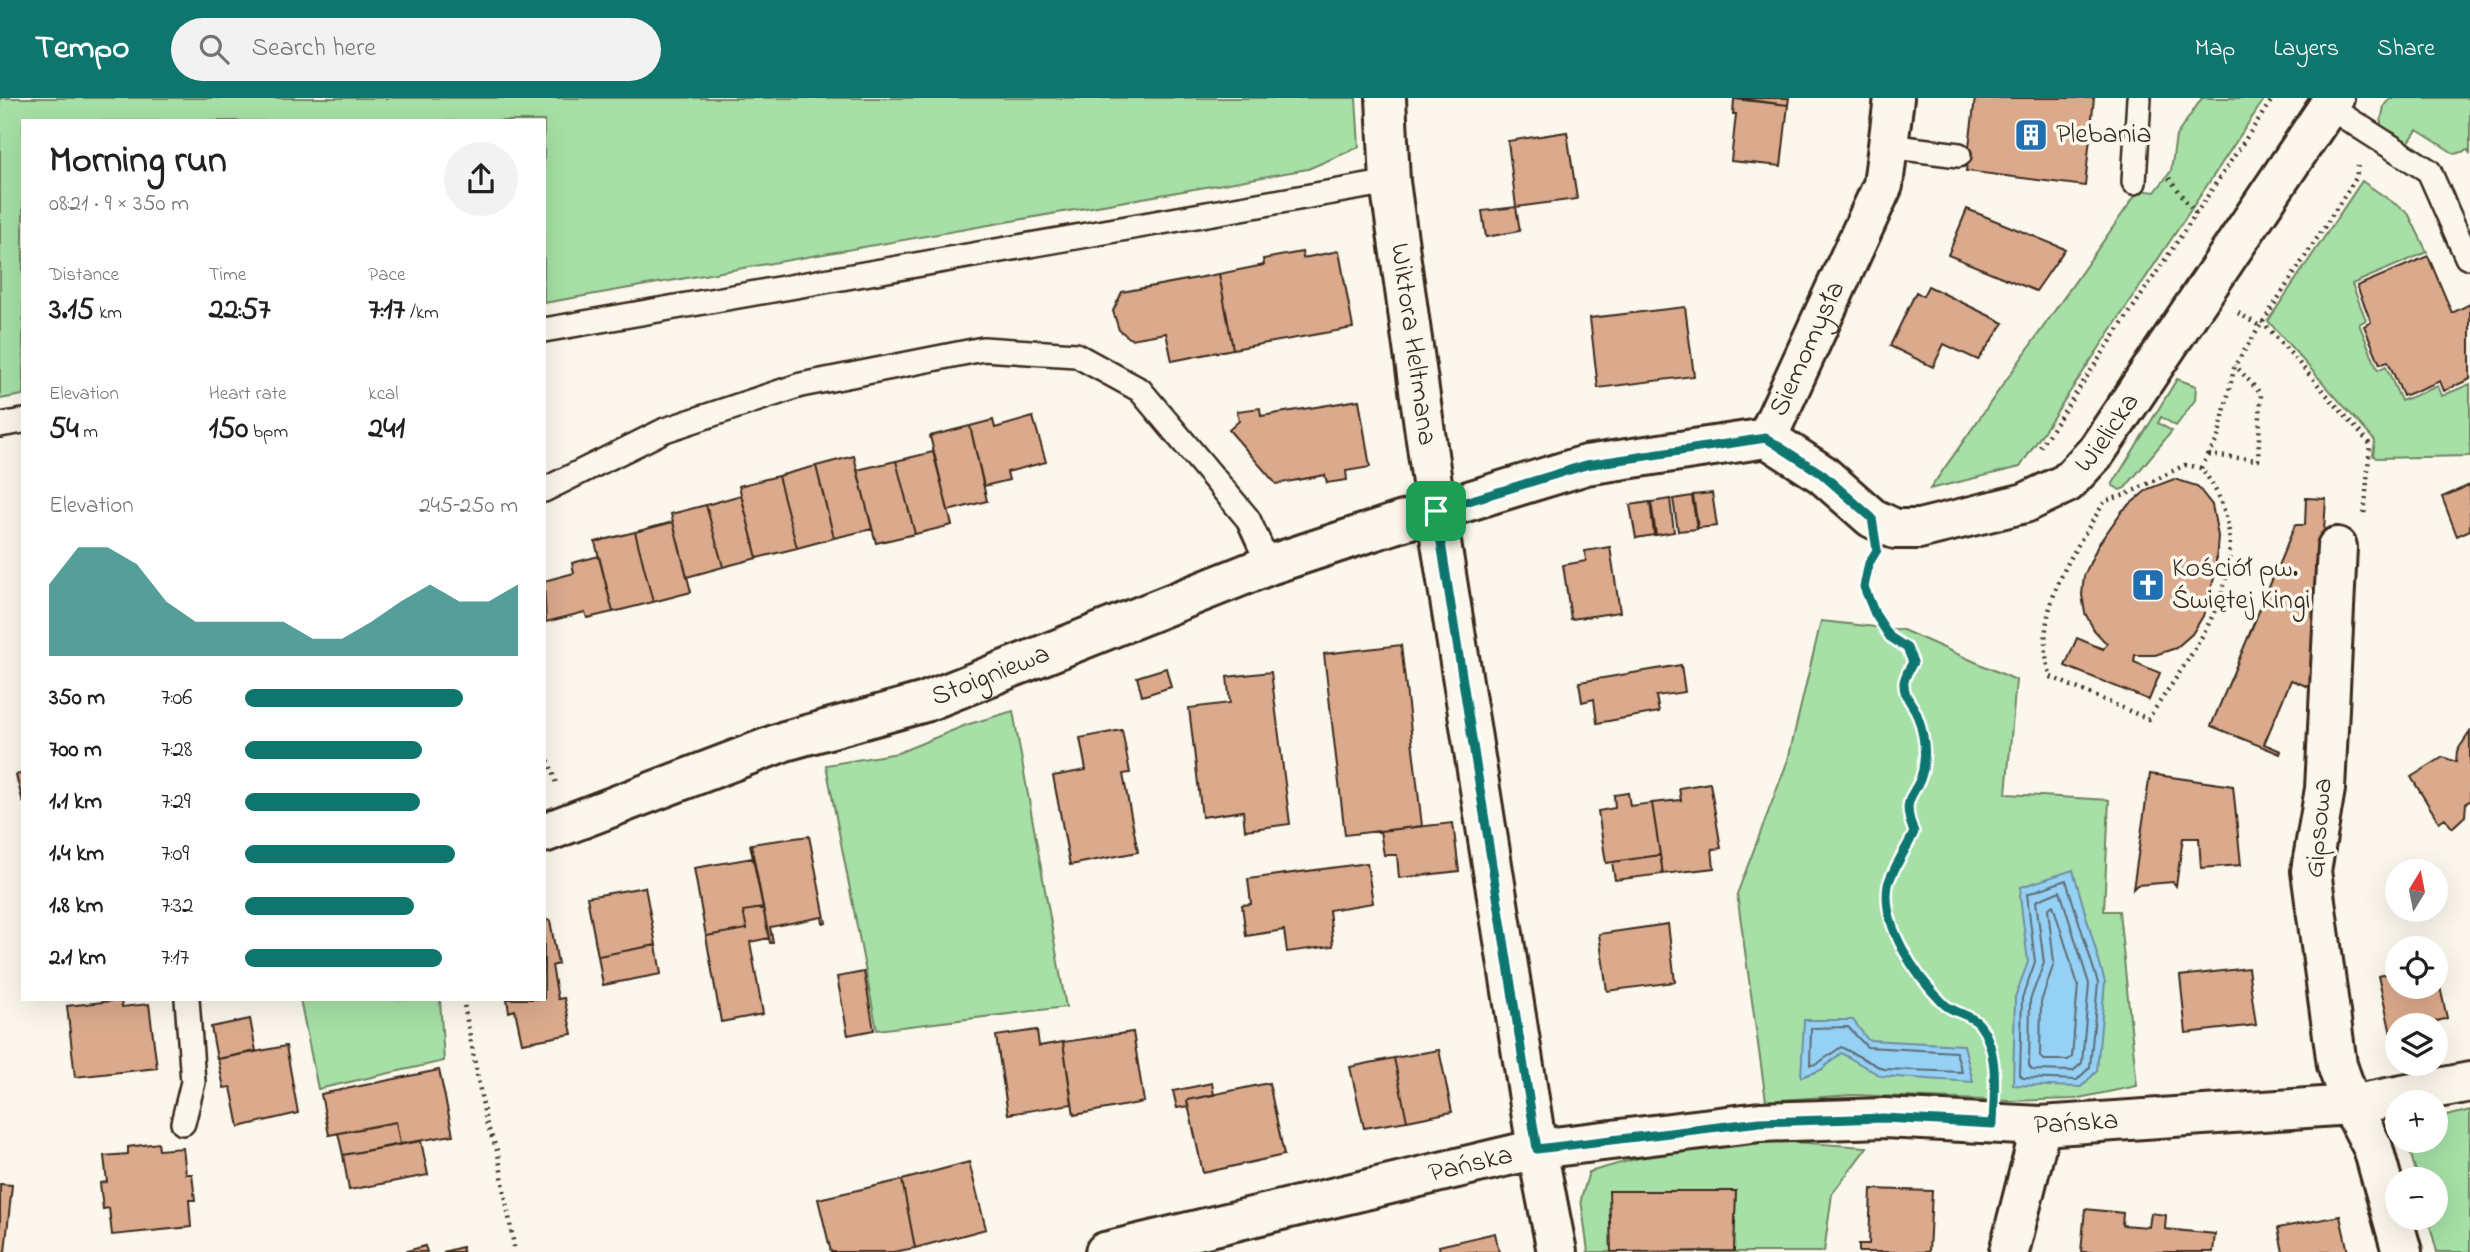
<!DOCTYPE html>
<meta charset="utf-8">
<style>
body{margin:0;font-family:"Indie Flower",sans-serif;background:#f2f2f2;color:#202124;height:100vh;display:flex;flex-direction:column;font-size:26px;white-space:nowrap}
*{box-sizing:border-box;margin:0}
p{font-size:23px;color:#757577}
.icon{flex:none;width:38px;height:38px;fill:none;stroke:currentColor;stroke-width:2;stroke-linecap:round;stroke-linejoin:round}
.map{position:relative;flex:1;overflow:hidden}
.panel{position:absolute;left:21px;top:21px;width:525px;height:882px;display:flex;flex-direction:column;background:#fff;border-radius:0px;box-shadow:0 7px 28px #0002}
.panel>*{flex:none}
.needle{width:46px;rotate:10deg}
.buttons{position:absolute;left:2385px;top:761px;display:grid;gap:14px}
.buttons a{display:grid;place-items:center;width:63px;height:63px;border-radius:50%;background:#fff;box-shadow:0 7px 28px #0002;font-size:35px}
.pin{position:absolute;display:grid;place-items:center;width:60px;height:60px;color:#fff;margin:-30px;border-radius:14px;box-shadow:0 4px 10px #0006}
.round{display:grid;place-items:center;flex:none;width:74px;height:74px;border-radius:37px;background:#f2f2f2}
.headline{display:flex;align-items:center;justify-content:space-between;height:119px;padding:0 28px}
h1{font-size:38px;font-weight:800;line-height:52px}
.stats{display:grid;grid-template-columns:repeat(3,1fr);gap:10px;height:119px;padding:7px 28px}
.stats div{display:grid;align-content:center}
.stats b{font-size:30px;font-weight:800}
.stats small{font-size:19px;font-weight:400}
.stats p{font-size:19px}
.chart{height:196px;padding:14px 28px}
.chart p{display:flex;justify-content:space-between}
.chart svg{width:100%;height:126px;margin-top:7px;fill:#0f766e;opacity:.7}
ul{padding:0 28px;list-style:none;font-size:23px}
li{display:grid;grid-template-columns:112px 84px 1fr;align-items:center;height:52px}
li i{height:18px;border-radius:9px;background:#0f766e}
header{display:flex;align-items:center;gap:42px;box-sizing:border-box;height:98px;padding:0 35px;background:#0f766e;color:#fff}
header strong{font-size:33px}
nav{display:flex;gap:38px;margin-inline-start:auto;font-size:24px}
.search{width:490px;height:63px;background:#f2f2f2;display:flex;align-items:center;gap:18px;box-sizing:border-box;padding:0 24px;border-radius:38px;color:#757577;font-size:26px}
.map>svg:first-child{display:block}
.green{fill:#a6e0a6;stroke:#708562;stroke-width:2}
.water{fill:#95d0f5;stroke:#718e9f;stroke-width:2}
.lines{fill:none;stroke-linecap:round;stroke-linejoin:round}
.shore{stroke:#5f6c74;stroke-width:2}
.building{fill:#dbaa8d;stroke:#3b2a1e;stroke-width:2}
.lane-casing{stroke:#3b2a1e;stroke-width:28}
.street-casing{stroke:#3b2a1e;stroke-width:44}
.path{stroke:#3b2a1e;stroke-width:4.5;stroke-dasharray:2 5;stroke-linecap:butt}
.lane{stroke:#fbf7ec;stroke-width:23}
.street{stroke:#fbf7ec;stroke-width:38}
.route-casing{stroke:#fff;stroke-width:14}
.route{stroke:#0f766e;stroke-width:9}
.labels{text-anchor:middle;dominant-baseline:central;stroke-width:7;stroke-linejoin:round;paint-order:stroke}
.poi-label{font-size:28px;fill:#3b2a1e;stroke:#fbf7ec;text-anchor:start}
.street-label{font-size:28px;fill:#3b2a1e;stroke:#fbf7ec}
</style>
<header>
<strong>Tempo</strong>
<div class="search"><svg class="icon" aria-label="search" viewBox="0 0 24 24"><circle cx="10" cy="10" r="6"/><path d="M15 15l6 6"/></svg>Search here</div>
<nav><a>Map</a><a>Layers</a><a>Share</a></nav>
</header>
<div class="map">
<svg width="2470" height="1154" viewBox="0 0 2470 1154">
<rect width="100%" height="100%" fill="#fbf7ec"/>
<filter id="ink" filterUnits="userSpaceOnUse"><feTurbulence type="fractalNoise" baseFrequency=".0143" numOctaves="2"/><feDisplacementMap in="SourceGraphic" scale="14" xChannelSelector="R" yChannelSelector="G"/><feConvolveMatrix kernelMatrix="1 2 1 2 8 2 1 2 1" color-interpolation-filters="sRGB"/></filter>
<g filter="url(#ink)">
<!-- green -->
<path class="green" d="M0 0H1356L1359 49 1308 71 544 205V23H23V297L0 301Z
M2202 0H2265L2020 369 1930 391 2139 92 2155 94 2171 73 2176 38Z
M2390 0H2470V56L2468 52 2455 56 2417 32 2407 47 2395 35 2380 29 2384 8Z
M2362 83 2408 115 2427 154 2352 186 2366 222 2359 226 2378 272 2386 268 2401 303 2438 288 2442 298 2470 286V358L2376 360 2373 357 2375 343 2268 223Z
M2177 281 2196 288 2195 302 2176 328 2161 319 2158 325 2172 333 2125 390 2120 392 2112 387Z
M1821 523 1903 532 2016 582 2006 696 2109 702 2104 813H2119L2137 988 2074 1001 2010 1003 1852 997 1766 1003 1737 796 1788 662Z
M1013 613 1066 909 877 932 826 667 898 655 966 627Z
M300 901H440L444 963 318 991Z
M2470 1012V1154H2437L2428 1120H2436V1082L2418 1081 2407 1043H2436V1021Z
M1778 1043 1867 1049 1832 1096 1824 1154H1588L1581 1101 1589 1074 1649 1057Z"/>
<!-- water -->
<path class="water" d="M2073 772 2105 884 2097 973 2081 989 2013 987 2015 899 2028 864 2020 798 2021 789Z
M1804 922H1853L1868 942 1964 947 1973 984 1881 978 1841 955 1821 972 1801 979Z"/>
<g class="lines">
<!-- shore -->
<path class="shore" d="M2066 782 2098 885 2090 969 2077 982 2023 980 2020 977 2022 900 2035 864 2027 796Z
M2060 793 2089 886 2082 965 2073 973 2032 972 2029 968 2030 902 2044 865 2036 803Z
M2053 807 2078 887 2072 959 2068 962H2043L2040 958 2041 904 2054 865 2048 811Z
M1848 929 1867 949 1956 954 1962 974 1883 971 1841 949 1817 966 1810 967 1811 930Z"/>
</g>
<!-- building -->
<path class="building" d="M1734 0H1789L1788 7Z
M1975 0H2094L2085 88 1966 73Z
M1734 1 1788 7 1781 68 1731 63 1736 16H1733Z
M1567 34 1577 101 1516 109 1508 43Z
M1516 109 1520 133 1486 139 1482 113Z
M1967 111 2065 151 2036 193 1948 157Z
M1339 153 1353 230 1233 251 1219 176 1264 167 1263 161 1302 154 1303 160Z
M2428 158 2452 215 2470 206V281L2444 293 2440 283 2403 298 2388 263 2380 266 2364 228 2371 224 2357 188Z
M1219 176 1233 251 1172 263 1166 235 1131 241 1119 232 1113 213 1122 194Z
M1928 188 2004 225 1978 262 1944 246 1933 269 1890 248 1916 194 1923 198Z
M1685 209 1694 278 1598 290 1590 220Z
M1359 302 1370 369 1346 373 1347 382 1327 385 1325 377 1276 386 1229 332 1239 323 1237 313 1260 310 1261 318Z
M1033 319 1046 364 1007 374 1009 382 984 388 970 328 993 322 995 330Z
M970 328 987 403 948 413 930 338Z
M933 354 952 427 915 436 896 363Z
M854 358 872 431 834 440 816 368Z
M896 363 915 436 876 445 857 372Z
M816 368 834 440 797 450 778 378Z
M778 378 797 450 757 460 739 388Z
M2174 381 2197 388 2212 407 2218 438 2215 477 2203 518 2192 536 2176 550 2155 557H2135L2134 564 2160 575 2149 602 2065 568 2077 540 2103 551 2107 546 2094 532 2085 515 2082 497 2084 478 2098 447 2122 413 2148 391Z
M2470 387V432L2457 438 2442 399Z
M1712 395 1717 428 1698 430 1693 397Z
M741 397 757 460 723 469 706 407Z
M1692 398 1697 431 1678 433 1673 401Z
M2306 400 2326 401 2314 591 2291 582 2264 646 2281 653 2280 656 2211 628 2295 427H2305Z
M1670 401 1674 434 1656 437 1651 404Z
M1650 404 1654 437 1636 440 1630 407Z
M706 407 723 469 687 479 671 416Z
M673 424 691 494 653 504 635 434Z
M635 434 653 504 613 514 595 444Z
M1610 449 1620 514 1571 521 1563 467 1586 463 1585 453Z
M599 458 613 514 587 520 585 514 546 524 544 483 574 475 572 465Z
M1401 547 1422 728 1345 737 1324 556Z
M1681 567 1685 594 1656 598 1659 614 1597 625 1594 601 1582 604 1579 584Z
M1166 570 1171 589 1142 598 1137 579Z
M1271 574 1290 726 1245 732 1243 713 1202 719 1189 610 1230 605 1227 579Z
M1122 632 1130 675 1123 676 1138 754 1070 767 1053 678 1086 672 1080 640Z
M2470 634V703L2466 705 2465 718 2452 730 2445 720 2439 724 2411 679 2443 659 2456 664 2457 653Z
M23 675V705L16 677Z
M2150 676 2233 688 2241 767 2201 770 2199 740H2183L2176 788 2173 784 2137 787 2133 791Z
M1710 685 1721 750 1712 751 1714 770 1663 776 1652 705 1681 702 1679 690Z
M1628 695 1630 708 1652 705 1660 757 1606 765 1598 713 1615 710 1614 697Z
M1453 725 1459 773 1399 780 1397 757H1384L1380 733Z
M809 738 826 825H823L822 819 770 829 773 845H770L751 746Z
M750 746 763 810 743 813 747 831 706 838 694 770 753 760Z
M1660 757 1663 776 1615 782 1612 764Z
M1367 765 1373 805 1329 812 1333 848 1287 854 1284 832 1246 838 1242 807 1251 806 1248 781Z
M645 789 656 847 598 858 587 799Z
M763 810 769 840 750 844 763 916 721 924 706 838 747 831 743 813Z
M550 822 558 866 552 868 558 901 564 900 572 936 522 945 515 912 509 914 507 901H544V823Z
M1668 826 1675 884 1607 893 1599 836Z
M656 847 661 876 603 887 598 858Z
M2248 870 2256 927 2186 935 2180 878Z
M2436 871 2447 920 2422 928H2398V935L2391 936 2378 878 2398 873V889H2436Z
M864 874 874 932 848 937 837 879Z
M121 902 122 909 149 906 157 970 75 979 67 908Z
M250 921 256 953 217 961 211 929Z
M1037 932 1039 948 1063 944 1072 1006 1008 1016 996 938Z
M1133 934 1144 1004 1074 1017 1063 944Z
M286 948 298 1015 239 1029 231 989 224 990 218 961Z
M1439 952 1452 1014 1407 1023 1394 960Z
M1394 960 1407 1023 1364 1030 1350 969Z
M439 972 453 1037 400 1046 396 1024 329 1037 321 996Z
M1212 985 1214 997 1187 1002 1188 1008 1177 1010 1173 993Z
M1269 985 1284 1057 1203 1075 1187 1002Z
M396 1024 400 1046 343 1057 338 1035Z
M421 1043 428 1077 349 1092 343 1057Z
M158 1045 159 1052 183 1050 186 1076H192L195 1102H189L191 1129 112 1137 109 1110 103 1111 100 1085 107 1084 104 1058 128 1056V1049Z
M969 1064 986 1131 915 1150 902 1082Z
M902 1082 915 1150 893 1154H831L818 1101Z
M0 1086 12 1087 5 1154H0Z
M1871 1091 1932 1093 1929 1154H1859V1146H1869Z
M1609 1093H1736L1734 1153 1611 1154Z
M2085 1111 2123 1115 2122 1127 2149 1129 2151 1115 2166 1117 2165 1131 2215 1136 2213 1154H2081Z
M2340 1118 2348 1154H2283L2278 1130Z
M1495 1135 1499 1154H1440L1439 1148Z
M425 1148 427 1154H407V1153Z
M462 1149 463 1154H443Z"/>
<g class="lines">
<defs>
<path id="lane" d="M2329 9 2429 73 2467 159
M1888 48 1959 57
M2134 84 2139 0
M544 232 1390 84
M0 327 23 323
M544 392 665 332 801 287 983 251 1076 257 1140 292 1248 421 1269 467
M183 1025 193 984 187 901"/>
<g id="street">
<path id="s1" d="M1386 0 1390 84 1436 413 1537 1051 1557 1154"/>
<path id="s2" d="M1767 340 1822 376 1872 420 1895 431H1919L2025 405 2067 385 2096 354 2334 0"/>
<path id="s3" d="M1767 340 1883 87 1894 0"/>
<path d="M2337 449 2325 691 2311 773 2337 967 2351 1007 2373 1050 2402 1154"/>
<path id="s4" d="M544 735 785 643 925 604 1269 467 1397 425 1586 367 1767 340"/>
<path id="s5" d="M1105 1154 1537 1051 1760 1024 1884 1020 2041 1028 2351 1007 2470 984"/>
<path d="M2009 1154 2041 1028"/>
</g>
</defs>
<!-- lane casing -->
<use href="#lane" class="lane-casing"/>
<!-- street casing -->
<use href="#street" class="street-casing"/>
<!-- path -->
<path class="path" d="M2169 80 2197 117
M2238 215 2258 227
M2262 223 2370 346 2364 419
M2040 349 2273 0
M2209 357 2258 362 2261 296 2235 267
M2185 367 2201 370C2270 459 2200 544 2148 621L2051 579C2030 513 2072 457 2105 403L2125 397Z
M2201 370 2218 340 2235 267 2356 80 2358 68
M1870 464 1864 489 1875 516 1890 539 1907 550 1913 564C1910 570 1905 578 1904 584 1903 597 1911 604 1916 614 1922 628 1925 648 1924 663 1921 698 1897 693 1914 734L1888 787 1891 820 1905 861 1945 908 1979 925 1990 950 1994 985
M544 649 557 688
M463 901 486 1024 498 1055 515 1154"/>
<!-- lane -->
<use href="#lane" class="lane"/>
<!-- street -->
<use href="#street" class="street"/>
</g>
</g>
<g class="lines" filter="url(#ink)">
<defs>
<path id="route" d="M1766 340 1822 376 1872 420 1877 452 1869 465 1864 489 1875 516 1890 539 1907 550 1913 564C1910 570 1905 577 1904 584 1903 597 1911 604 1916 614 1922 628 1926 648 1924 663 1922 699 1897 693 1914 734 1908 749 1891 773 1888 787 1881 828 1916 878 1943 905 1952 915 1971 916 1979 926 2000 952 1994 995 1993 1026L1884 1020 1760 1024 1537 1051 1436 413 1586 367Z"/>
</defs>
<!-- route casing -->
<use href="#route" class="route-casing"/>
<!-- route -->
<use href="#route" class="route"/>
</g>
<!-- icons -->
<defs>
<symbol id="building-square" viewBox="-11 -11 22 22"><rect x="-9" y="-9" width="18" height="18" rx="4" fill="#1f6fb2" stroke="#fbf7ec"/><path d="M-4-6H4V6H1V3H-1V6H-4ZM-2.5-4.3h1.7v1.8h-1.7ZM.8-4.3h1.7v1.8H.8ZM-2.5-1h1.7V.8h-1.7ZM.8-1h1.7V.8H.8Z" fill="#fff"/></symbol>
<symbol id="church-square" viewBox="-11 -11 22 22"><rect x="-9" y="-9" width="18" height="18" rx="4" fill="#1f6fb2" stroke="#fbf7ec"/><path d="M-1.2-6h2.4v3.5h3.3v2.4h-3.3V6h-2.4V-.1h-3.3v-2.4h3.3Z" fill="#fff"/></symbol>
</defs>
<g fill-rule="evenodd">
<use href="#building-square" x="2012" y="18" width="38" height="38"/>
<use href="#church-square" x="2129" y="468" width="38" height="38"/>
</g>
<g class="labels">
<!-- poi labels -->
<g class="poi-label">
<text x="2056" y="37">Plebania</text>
<text x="2172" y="471">Kościół pw.<tspan x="2172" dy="32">Świętej Kingi</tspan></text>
</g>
<!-- street labels -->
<g class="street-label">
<text stroke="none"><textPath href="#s1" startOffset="248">Wiktora Heltmana</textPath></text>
<text stroke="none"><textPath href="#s3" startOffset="98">Siemomysła</textPath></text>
<text stroke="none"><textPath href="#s2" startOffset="402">Wielicka</textPath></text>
<text stroke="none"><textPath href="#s4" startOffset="474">Stoigniewa</textPath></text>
<text transform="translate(2320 730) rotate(-85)">Gipsowa</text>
<text stroke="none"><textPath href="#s5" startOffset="985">Pańska</textPath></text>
<text stroke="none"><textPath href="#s5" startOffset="376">Pańska</textPath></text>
</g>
</g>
</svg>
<div class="buttons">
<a><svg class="needle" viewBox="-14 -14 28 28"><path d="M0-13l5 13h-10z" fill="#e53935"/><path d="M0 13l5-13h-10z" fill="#757577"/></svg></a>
<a><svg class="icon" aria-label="locate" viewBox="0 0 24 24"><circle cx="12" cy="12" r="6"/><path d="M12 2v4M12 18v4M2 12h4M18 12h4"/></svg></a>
<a><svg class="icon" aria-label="layers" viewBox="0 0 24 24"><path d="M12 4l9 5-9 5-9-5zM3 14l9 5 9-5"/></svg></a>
<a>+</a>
<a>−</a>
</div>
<div class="pin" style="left:1436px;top:413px;background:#1e9e55"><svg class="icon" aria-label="arrive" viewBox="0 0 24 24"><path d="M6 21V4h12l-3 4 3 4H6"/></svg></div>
<section class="panel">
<div class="headline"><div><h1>Morning run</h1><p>08:21 · 9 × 350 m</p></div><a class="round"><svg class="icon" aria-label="share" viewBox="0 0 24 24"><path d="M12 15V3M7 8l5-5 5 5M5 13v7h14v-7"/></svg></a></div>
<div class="stats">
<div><p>Distance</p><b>3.15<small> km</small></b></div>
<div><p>Time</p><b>22:57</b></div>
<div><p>Pace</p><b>7:17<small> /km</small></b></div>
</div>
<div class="stats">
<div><p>Elevation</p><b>54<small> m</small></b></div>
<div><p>Heart rate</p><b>150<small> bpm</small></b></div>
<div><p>kcal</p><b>241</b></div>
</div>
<div class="chart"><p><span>Elevation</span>245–250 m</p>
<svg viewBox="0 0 160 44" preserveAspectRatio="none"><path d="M0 44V19L10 6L20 6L30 12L40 25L50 32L60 32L70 32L80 32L90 38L100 38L110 32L120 25L130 19L140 25L150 25L160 19V44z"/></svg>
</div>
<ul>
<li><b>350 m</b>7:06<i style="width:80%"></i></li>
<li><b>700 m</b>7:28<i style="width:65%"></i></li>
<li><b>1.1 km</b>7:29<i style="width:64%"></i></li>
<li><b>1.4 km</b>7:09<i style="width:77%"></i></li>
<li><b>1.8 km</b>7:32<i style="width:62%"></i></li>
<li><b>2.1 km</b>7:17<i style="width:72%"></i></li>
</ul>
</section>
</div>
